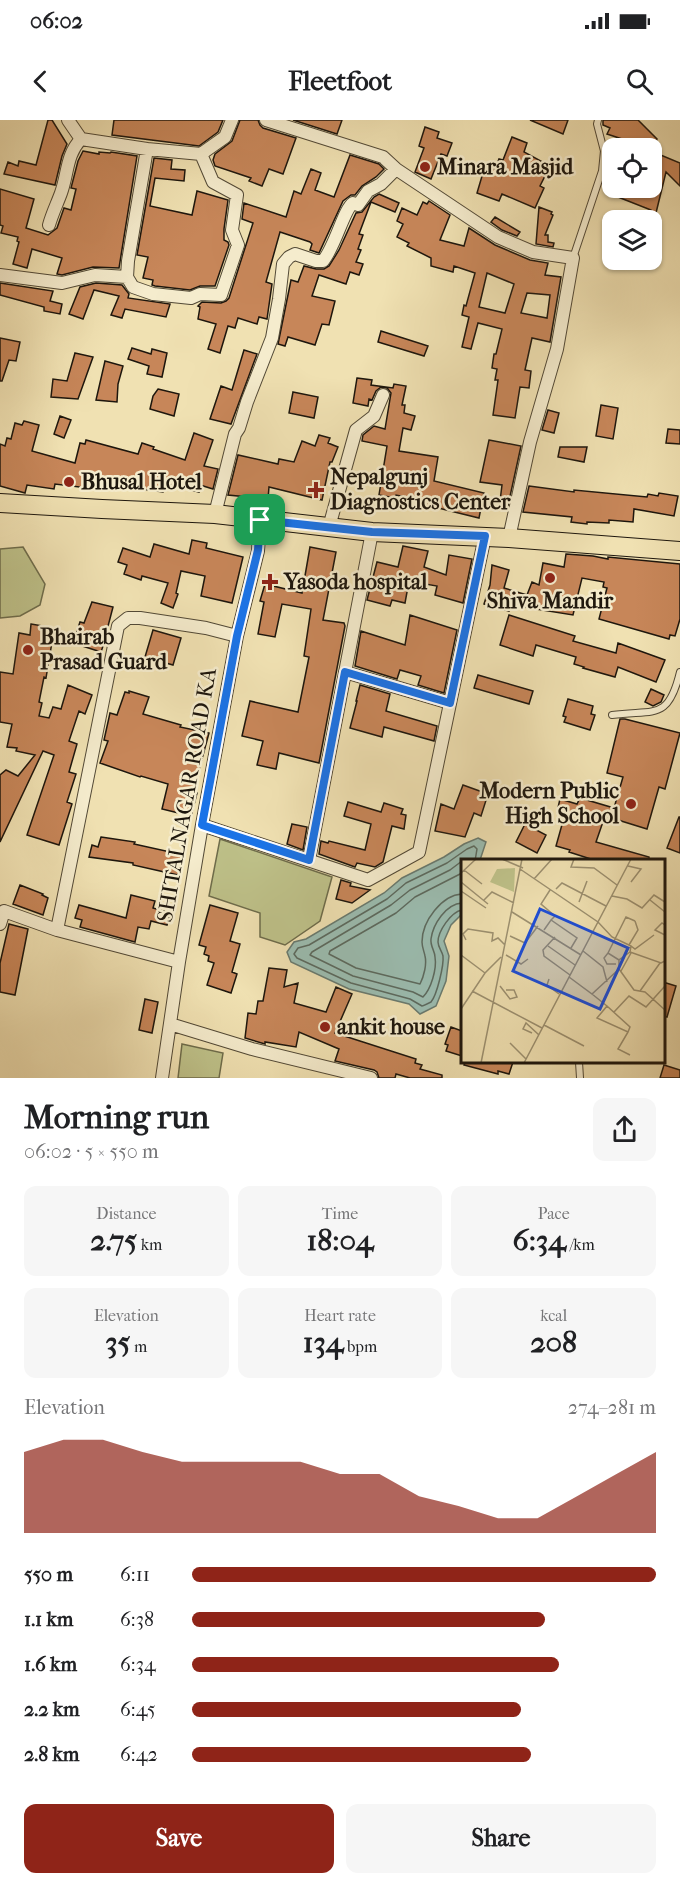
<!DOCTYPE html>
<meta charset="utf-8">
<style>
body{margin:0;font-family:"IM FELL French Canon",serif;background:#f6f6f6;color:#202124;height:100vh;display:flex;flex-direction:column;font-size:22px;white-space:nowrap}
*{box-sizing:border-box;margin:0}
p{font-size:20px;color:#757577}
.icon{flex:none;width:33px;height:33px;fill:none;stroke:currentColor;stroke-width:2;stroke-linecap:round;stroke-linejoin:round}
.map{position:relative;height:958px;overflow:hidden}
.details{display:flex;flex-direction:column;background:#fff;flex:1}
.details>*{flex:none}
.buttons{position:absolute;left:602px;top:18px;display:grid;gap:12px}
.buttons a{display:grid;place-items:center;width:60px;height:60px;border-radius:12px;background:#fff;box-shadow:0 2px 4px #0004;font-size:30px}
.pin{position:absolute;display:grid;place-items:center;width:51px;height:51px;color:#fff;margin:-26px;border-radius:12px;box-shadow:0 3px 9px #0006}
.round{display:grid;place-items:center;flex:none;width:63px;height:63px;border-radius:12px;background:#f6f6f6}
.head{display:flex;align-items:center;justify-content:space-between;height:102px;padding:0 24px}
h1{font-size:33px;font-weight:700;line-height:45px}
.figures{display:grid;grid-template-columns:repeat(3,1fr);gap:9px;height:102px;padding:6px 24px}
.figures div{display:grid;align-content:center;border-radius:12px;background:#f6f6f6;text-align:center}
.figures b{font-size:30px;font-weight:700}
.figures small{font-size:16px;font-weight:400}
.figures p{font-size:16px}
.chart{height:168px;padding:12px 24px}
.chart p{display:flex;justify-content:space-between}
.chart svg{width:100%;height:108px;margin-top:6px;fill:#8f2418;opacity:.7}
.primary-button{display:flex;gap:12px;margin-top:auto;padding:12px 24px}
.primary-button a{flex:1;height:69px;border-radius:12px;background:#8f2418;color:#fff;font-size:24px;font-weight:700;line-height:69px;text-align:center}
.primary-button a+a{background:#f6f6f6;color:#202124}
ul{padding:0 24px;list-style:none;font-size:20px}
li{display:grid;grid-template-columns:96px 72px 1fr;align-items:center;height:45px}
li i{height:15px;border-radius:8px;background:#8f2418}
.status{display:flex;justify-content:space-between;align-items:center;height:42px;padding:0 30px;background:#fff;direction:ltr}
.status svg{height:16px;fill:currentColor}
header{display:flex;justify-content:space-between;align-items:center;height:78px;padding:0 24px;background:#fff;font-size:27px;font-weight:700}
.map>svg:first-child{display:block}
.green{fill:#bec189;stroke:#6e6c4b;stroke-width:1.5}
.water{fill:#9bbdb1;stroke:#697a6f;stroke-width:1.5}
.lines{fill:none;stroke-linecap:round;stroke-linejoin:round}
.shore{stroke:#5c6a5f;stroke-width:1.5}
.building{fill:#c78659;stroke:#1d160d;stroke-width:1.5;fill-rule:evenodd}
.lane-casing{stroke:#524936;stroke-width:8}
.street-casing{stroke:#524936;stroke-width:14}
.primary-casing{stroke:#1d160d;stroke-width:20}
.lane{stroke:#f5eccd;stroke-width:6}
.street{stroke:#f5eccd;stroke-width:12}
.primary{stroke:#f0e1b2;stroke-width:18}
.route-casing{stroke:#fff;stroke-width:12}
.route{stroke:#1a73e8;stroke-width:8}
.poi-dot{fill:#8f2418;stroke:#f5eccd;stroke-width:2}
.labels{text-anchor:middle;dominant-baseline:central;stroke-width:5;stroke-linejoin:round;paint-order:stroke}
.poi-label{font-size:22px;font-weight:bold;fill:#1d160d;stroke:#f5eccd;text-anchor:start}
.street-label{font-size:22px;fill:#1d160d;stroke:#f5eccd}
.inset-road{fill:none;stroke:#9c9070;stroke-width:1.5}
.view{fill:#1d4ed8;fill-opacity:0.15;stroke:#1d4ed8;stroke-width:3}
.inset-edge{fill:none;stroke:#1d160d;stroke-width:3}
</style>
<div class="status"><b>06:02</b><svg viewBox="0 0 49 12"><path d="M0 12V9h3v3zM5 12V6h3v6zM10 12V3h3v9zM15 12V0h3v12zM26 1h20v11H26zM47 4h2v5h-2z"/></svg></div>
<header><svg class="icon" aria-label="back" viewBox="0 0 24 24"><path d="M15 5l-7 7 7 7"/></svg>Fleetfoot<svg class="icon" aria-label="search" viewBox="0 0 24 24"><circle cx="10" cy="10" r="6"/><path d="M15 15l6 6"/></svg></header>
<div class="map">
<svg width="680" height="958" viewBox="0 0 680 958">
<rect width="100%" height="100%" fill="#f0e1b2"/>
<filter id="stains"><feTurbulence type="fractalNoise" baseFrequency=".00333" numOctaves="4"/><feColorMatrix values="0 0 0 0 .2 0 0 0 0 .09 0 0 0 0 .02 0 0 0 .5 -.17"/></filter>
<radialGradient id="worn" r=".72"><stop offset=".6" stop-color="#630" stop-opacity="0"/><stop offset="1" stop-color="#630" stop-opacity=".3"/></radialGradient>
<!-- green -->
<path class="green" d="M23 427 45 464 40 485 20 496 0 498V429Z
M220 719 332 757 320 801 285 825 260 817V793L209 776Z
M182 924 223 933 219 958H178Z"/>
<!-- water -->
<path class="water" d="M478 718 486 722 480 740 462 741V794L451 805 444 821 449 836 446 861 436 886 420 894 409 884 349 869 291 842 287 832 294 822 306 819 384 773 402 758 444 737 464 724Z"/>
<g class="lines">
<!-- shore -->
<path class="shore" d="M462 741 450 750 410 770 391 785 312 832 310 835 353 856 413 872 423 877C431 869 437 849 435 837 435 831 430 826 431 819 433 804 446 784 462 783
M462 753 415 777 396 793 330 831 329 834 356 848 420 864C424 856 427 844 425 836 424 831 422 827 422 822 422 801 442 775 462 774
M462 790C451 792 438 811 438 822 438 827 442 831 443 836 444 845 437 875 431 882 431 882 423 886 422 886L410 879 351 863 297 838 294 834 298 828 309 825 387 779 406 763 447 743 467 729 474 726 477 729 475 741"/>
</g>
<!-- building -->
<path class="building" d="M48 0H52L67 24 62 36 55 65 4 54 8 42 18 46 19 41 36 45Z
M114 0H223L218 12 199 26 112 15Z
M240 0H258L260 5 263 8 296 18 283 54 269 49 262 66 249 61 251 58 215 46 213 40 215 34 232 21Z
M293 0H342L337 14Z
M530 0H568L563 14Z
M603 0H638L657 19 654 28H621L625 20 607 14 610 8 603 5Z
M425 7 439 12 437 18 452 23 447 36 441 34 431 59 415 52 424 28 419 26Z
M512 17 527 23 524 32 550 46 540 66 544 68 535 88 502 74 499 81 477 73 485 46 495 49 499 39 503 40Z
M83 31 99 34V32L110 33 111 32 137 36 119 148 93 147 62 155 57 154 62 138 32 129 27 148 13 144 19 122 17 121 18 117 1 113 3 106 0 105V69L34 79 26 108 48 115 57 108 64 88 71 90 76 69 71 68 78 41Z
M651 31 680 43V66L666 52 655 97 651 96V90L618 77 621 68H651Z
M350 35 379 44 384 49 376 57 362 66 355 75H351L343 81 319 133 310 130 312 124 310 122 280 112 266 162 272 164 267 199 259 197 257 204 238 198 235 208 228 206 220 233 208 229 216 204 198 199 200 187 198 186 202 182 221 183 226 181 229 178 253 103 242 99 244 83 286 97 294 71 301 74 311 49 321 53 315 70 334 77Z
M154 38 172 40 171 49 185 50 184 61 155 58 150 86 192 95 197 71 228 80 224 109V120L228 122 229 125 215 166H200L190 170 155 166 152 165 153 160 143 158 148 137 137 135Z
M379 74 399 83 395 92 371 82 359 114 363 115 358 129 361 130 356 142 363 144 359 155 350 152 346 164 319 155 312 176 335 181 329 205 322 204 315 225 288 217 285 226 278 224 291 160 298 162 304 146 316 149H324L329 146 339 130 356 93 362 92 374 77Z
M429 81 450 95 440 120 464 126 469 108 495 125 530 140 548 143 545 155 561 157 550 222 532 218 525 250 531 251 529 268 520 267 515 298 493 295 498 260H495L497 249 492 248 494 234H496L502 209 478 203 471 229 462 227 469 197 462 195 464 185 466 186 475 153 454 146 453 152 431 146V138L407 126 409 123 397 117 403 104 397 101 402 88 417 95 423 82 427 84ZM487 153 514 164 505 193 479 187ZM527 173 550 175 547 198 521 193Z
M539 87 552 92 551 94 553 95 545 115H548V122L554 123 553 127 536 124Z
M495 97 520 112 517 116 502 110 491 102Z
M0 163 53 171 50 181 62 184 60 194 44 191V187L0 175Z
M96 163 122 165 129 174 128 178 170 184 166 197 125 189 122 198 111 195 119 176 94 170 83 199 69 194 80 167Z
M381 211 428 226 424 236 378 222Z
M0 218 20 222 16 241 9 240 2 261H0Z
M132 228 151 234 152 229 167 233 162 257 147 254 149 246 128 239Z
M244 230 257 234 231 304 210 299 221 266 232 270Z
M75 233 93 237 78 279 51 277 53 259 67 261Z
M105 241 123 246 118 264 117 282 96 280Z
M357 258 372 260 371 265 393 268 394 264 406 266 402 285H405L404 293 415 296 411 310 403 308 399 331 438 337 434 361 484 373 479 398 426 385 427 381 396 375 395 378 379 375 387 326 362 321 363 315 374 306 385 309 391 273 387 268 381 267 376 271 372 280 369 279 368 286 353 283Z
M158 269 179 274 174 296 150 289 153 276Z
M293 272 318 277 314 298 289 293Z
M601 285 618 288 613 319 596 316Z
M548 290 559 293 554 313 542 310Z
M60 296 71 300 64 318 54 314Z
M24 301 39 305 32 331 75 343 80 323 85 324 86 320 138 334 142 323 154 327 153 329 185 340 194 313 213 320 204 346 218 349 213 369 200 365 199 372 164 363 163 372 141 369 98 357 96 369 55 364 54 369 27 365 25 373 0 366V324L5 326 7 318 11 319 15 303 22 305Z
M668 309 680 310V324L666 323Z
M319 315 330 318 328 323 338 327 332 342H330L322 380 269 367 268 379 228 375 238 335 278 344 279 339 294 342 302 321 315 326Z
M489 320 521 326 507 390 499 389 502 365 480 362Z
M560 327H587L584 342 558 337Z
M529 366 574 372V370L647 377 648 374 658 376 659 373 678 376 674 396 634 389 633 402 609 400V403L587 402V404L571 402 572 397 523 392Z
M192 420 207 423 206 428 243 437 232 483 201 476 205 456 181 451 176 473 178 474 173 488 161 483 168 463 142 456 141 460 124 454 127 445 118 442 123 428 150 437 154 424 189 434Z
M403 426 428 431 424 447 446 455 449 435 472 439 463 483 435 475 437 466 409 461 405 483 392 480 390 486 367 480 377 442 398 447Z
M310 427 336 432 323 500 344 503 345 506 319 643 279 633 276 649 257 645 263 621 242 616 250 581 298 592 309 537 304 536 311 489 282 484 275 517 258 514 264 482 260 481 265 464 302 473Z
M566 434 593 436 608 439V437L680 444V499L675 516 670 515 669 519 599 499 607 468 603 467 604 462 582 458 573 495 511 485 509 491 484 484 490 465 492 445 509 450 504 468 527 475 532 462 539 465 543 443 564 447Z
M92 482 113 487 107 510 108 511 101 532 73 523 80 502 84 503Z
M410 495 457 510 444 573 418 565 421 556 400 550 397 559 355 546 361 511 405 525Z
M509 495 575 516 573 521 616 533 618 523 665 540 656 562 618 547 615 557 583 548 584 547 574 544 576 537 536 525 533 536 500 525Z
M31 504 49 507 47 522H52L46 558 44 557 39 582 42 583 39 596 49 598 53 587 61 589 68 565 92 575 85 594 79 591 69 621 77 624 69 652 76 654 67 682 72 684 59 725 27 715 54 635 43 631 0 722V655L6 650 18 656 35 635 16 631 17 628 7 627 12 604 0 602V552L13 554 19 513 30 515Z
M153 510 181 518 173 545 145 537Z
M478 555 533 571 529 584 474 568Z
M360 565 390 574 386 591 437 606 434 621 384 607 382 617 350 608 357 581H356Z
M651 569 664 575 661 582 653 586 645 582Z
M129 571 149 577 143 594 181 605 180 607 209 613 193 672 197 673 191 696 162 689 168 664 141 656 140 657 100 643 108 621 104 620 110 593 117 595 125 572 129 573Z
M568 579 593 586 591 594 595 595 590 610 564 602 566 597 563 596Z
M620 599H625L680 613 665 669 659 667 647 709 605 696 596 722 649 737V741H597L569 732 570 730 556 726 565 694 557 692 560 679 577 684 580 678 614 688 623 657 607 653Z
M463 665 488 674 481 696 474 693 465 717 435 711 441 684 454 689Z
M348 682 381 692 384 683 403 689 401 694 406 695 404 709 392 706 383 742 375 747 357 743 355 747 319 734 321 721 328 723 329 721 365 730 371 704 344 696Z
M679 697H680V733L667 728Z
M292 704 307 707 303 730 287 724Z
M525 704 546 715 537 733 516 722Z
M101 717 135 722 134 724 184 735 178 755 133 745V743L89 737 92 725 98 727Z
M341 760 351 763 350 766 370 770 352 783 336 779Z
M20 765 43 774 42 775 48 778 43 795 13 784Z
M131 775 155 781 153 788 170 793 167 805 151 801 149 809 138 807 135 822 80 807 82 800 75 798 79 785 126 798Z
M210 785 238 793 230 821 240 824 232 852 237 854 231 873 207 865 214 843 208 841 209 836 204 834 206 827 199 825Z
M9 804 28 809 15 875 0 872V843Z
M269 848 287 850 284 867 298 863 294 883 326 892 336 867 352 874 335 913 416 939 415 943 422 945 420 949 442 955V958H410L396 954 395 958H379L377 952 374 950 335 941 339 929 299 912 296 927 265 922V924L245 918 248 893 256 894 258 881H263Z
M663 862 676 866 667 897 663 896Z
M145 879 158 882 152 913 139 910Z
M451 907 462 911V936L446 931 448 925 445 924Z
M465 942H513L509 954 498 951V954L464 945Z
M664 945 680 950V958H660Z"/>
<g class="lines">
<defs>
<path id="lane" d="M573 138 602 51 604 31 597 4 598 0
M612 595C654 589 668 602 680 552
M579 942 580 958"/>
<path id="street" d="M68 0 81 19 147 29 201 34 225 17 232 0
M266 0 383 37 396 49 498 117 533 132 573 138 557 229 530 322 509 418
M147 29 128 141 127 157 133 167 153 174 191 178 200 174 221 175 238 125 232 110 237 75 213 62 201 34
M49 105C52 94 57 84 61 73 68 54 66 35 81 19
M0 155 62 163 95 155 127 157
M215 394 235 314 239 308 247 282 272 218 279 179 283 144 289 137 295 134 316 141H323C335 127 344 89 353 83L358 85 368 71 381 64 396 49
M329 407 356 310 374 296 383 275
M345 552 450 583
M202 705 368 760 419 732 485 416
M309 740 372 412
M0 804 4 791 57 810
M179 842 57 810 118 506 128 498H140L206 508 237 516
M170 904 252 929 371 958
M162 958 179 842 202 705 237 516 258 431 260 400"/>
<path id="primary" d="M0 383 102 389 215 394 372 412 509 418 680 431"/>
</defs>
<!-- lane casing -->
<use href="#lane" class="lane-casing"/>
<!-- street casing -->
<use href="#street" class="street-casing"/>
<!-- primary casing -->
<use href="#primary" class="primary-casing"/>
<!-- lane -->
<use href="#lane" class="lane"/>
<!-- street -->
<use href="#street" class="street"/>
<!-- primary -->
<use href="#primary" class="primary"/>
</g>
<g class="lines">
<defs>
<path id="route" d="M260 400 372 412 485 416 450 583 345 552 309 740 202 705 237 516 258 430Z"/>
</defs>
<!-- route casing -->
<use href="#route" class="route-casing"/>
<!-- route -->
<use href="#route" class="route"/>
</g>
<!-- markers -->
<g class="poi-dot">
<circle cx="425" cy="47" r="6"/>
<circle cx="69" cy="362" r="6"/>
<path d="M313 361h6v6h6v6h-6v6h-6v-6h-6v-6h6z"/>
<circle cx="550" cy="458" r="6"/>
<path d="M267 453h6v6h6v6h-6v6h-6v-6h-6v-6h6z"/>
<circle cx="28" cy="530" r="6"/>
<circle cx="631" cy="684" r="6"/>
<circle cx="325" cy="907" r="6"/>
</g>
<g class="labels">
<!-- poi labels -->
<g class="poi-label">
<text x="437" y="47">Minara Masjid</text>
<text x="330" y="357">Nepalgunj<tspan x="330" dy="25">Diagnostics Center</tspan></text>
<text x="81" y="362">Bhusal Hotel</text>
<text x="284" y="462">Yasoda hospital</text>
<text x="550" y="481" text-anchor="middle">Shiva Mandir</text>
<text x="40" y="517">Bhairab<tspan x="40" dy="25">Prasad Guard</tspan></text>
<text x="619" y="671" text-anchor="end">Modern Public<tspan x="619" dy="25">High School</tspan></text>
<text x="337" y="907">ankit house</text>
</g>
<!-- street labels -->
<g class="street-label">
<text transform="translate(187 675) rotate(-80)">SHITALNAGAR ROAD KA</text>
</g>
</g>
<!-- overview -->
<g transform="translate(461 739)">
<rect width="204" height="204" fill="#f0e1b2"/>
<path d="M54 9 53 33 29 23 36 10Z" fill="#bec189"/>
<path class="inset-road" d="M41 0 62 9M113 0 110 8 133 9 156 26M167 7 180 10 170 23M59 10 137 63 151 78 170 87 169 93 200 104 204 102M3 11 21 25M0 14 15 0M73 20 91 0M0 23 27 45M95 30 101 24 145 47M89 31 80 45 94 57 90 61M0 32 25 49M151 37 166 40 181 49 193 36 204 43M23 41 31 33 53 44M189 41 204 53M118 43 126 22M51 53 120 96M204 66 201 64 194 71 204 76M83 71 90 61 116 79 110 89M49 77 64 84 77 67M94 78 82 91 83 97 109 116M5 81 2 75 7 70 32 74 31 82 37 79 44 86M168 86 177 71 174 62M87 87 114 106M170 87 174 90 193 76M122 92 142 108 146 123M147 94 165 58 174 62M0 96 24 114M45 96 60 105 67 100M155 105H146L143 99 147 94 158 101M158 110 173 131 184 133 204 151M158 110V101L169 93M160 112 170 94M108 118 131 135 158 110M88 120 86 126 98 135M39 127 49 140 56 138 53 131H45M11 132 81 169M179 132 199 104M131 135 146 147 136 159 167 173 169 168 146 147M0 150 24 114 40 98M153 153 168 137 185 148 204 127M83 166 123 187M167 173 157 190 169 196M71 174 62 170 65 164 78 176M49 184 65 200M20 204 61 0M63 204 170 0"/>
<path class="view" d="M79 50 167 89 139 150 52 112Z"/>
<rect width="204" height="204" class="inset-edge"/>
</g>
<rect width="100%" height="100%" filter="url(#stains)"/>
<rect width="100%" height="100%" fill="url(#worn)"/>
</svg>
<div class="buttons">
<a><svg class="icon" aria-label="locate" viewBox="0 0 24 24"><circle cx="12" cy="12" r="6"/><path d="M12 2v4M12 18v4M2 12h4M18 12h4"/></svg></a>
<a><svg class="icon" aria-label="layers" viewBox="0 0 24 24"><path d="M12 4l9 5-9 5-9-5zM3 14l9 5 9-5"/></svg></a>
</div>
<div class="pin" style="left:260px;top:400px;background:#1e9e55"><svg class="icon" aria-label="arrive" viewBox="0 0 24 24"><path d="M6 21V4h12l-3 4 3 4H6"/></svg></div>
</div>
<section class="details">
<div class="head"><div><h1>Morning run</h1><p>06:02 · 5 × 550 m</p></div><a class="round"><svg class="icon" aria-label="share" viewBox="0 0 24 24"><path d="M12 15V3M7 8l5-5 5 5M5 13v7h14v-7"/></svg></a></div>
<div class="figures">
<div><p>Distance</p><b>2.75<small> km</small></b></div>
<div><p>Time</p><b>18:04</b></div>
<div><p>Pace</p><b>6:34<small> /km</small></b></div>
</div>
<div class="figures">
<div><p>Elevation</p><b>35<small> m</small></b></div>
<div><p>Heart rate</p><b>134<small> bpm</small></b></div>
<div><p>kcal</p><b>208</b></div>
</div>
<div class="chart"><p><span>Elevation</span>274–281 m</p>
<svg viewBox="0 0 160 44" preserveAspectRatio="none"><path d="M0 44V11L10 6L20 6L30 11L40 15L50 15L60 15L70 15L80 20L90 20L100 29L110 33L120 38L130 38L140 29L150 20L160 11V44z"/></svg>
</div>
<ul>
<li><b>550 m</b>6:11<i style="width:100%"></i></li>
<li><b>1.1 km</b>6:38<i style="width:76%"></i></li>
<li><b>1.6 km</b>6:34<i style="width:79%"></i></li>
<li><b>2.2 km</b>6:45<i style="width:71%"></i></li>
<li><b>2.8 km</b>6:42<i style="width:73%"></i></li>
</ul>
<div class="primary-button"><a>Save</a><a>Share</a></div>
</section>
